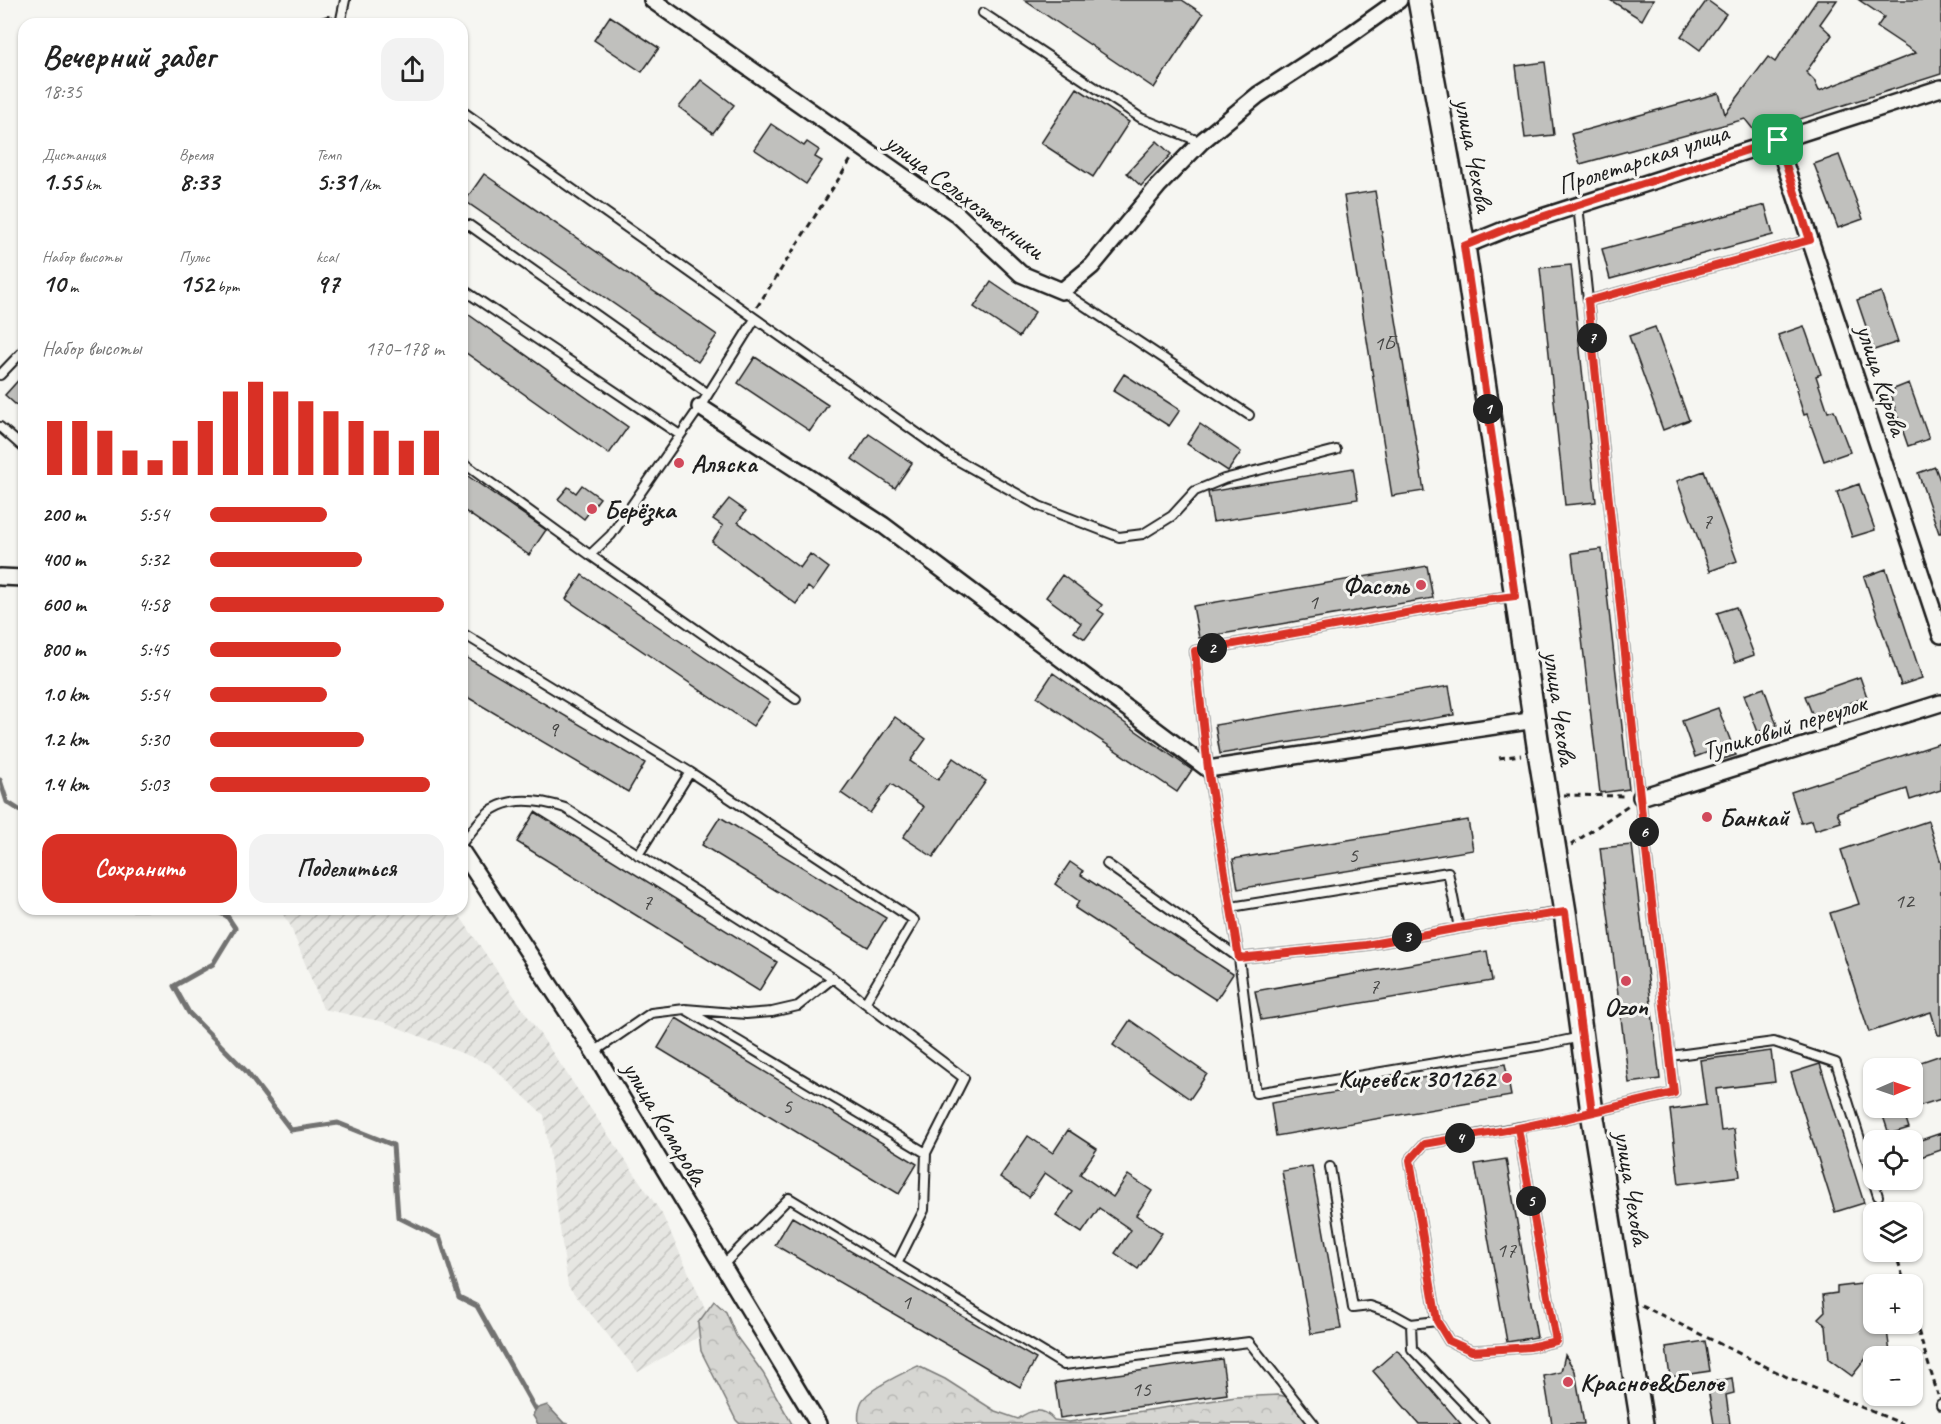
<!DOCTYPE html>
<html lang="ru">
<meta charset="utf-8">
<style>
body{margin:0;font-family:Caveat,sans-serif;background:#f2f2f2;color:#222;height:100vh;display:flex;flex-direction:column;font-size:22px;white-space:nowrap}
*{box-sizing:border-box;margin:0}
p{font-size:20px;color:#767676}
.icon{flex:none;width:33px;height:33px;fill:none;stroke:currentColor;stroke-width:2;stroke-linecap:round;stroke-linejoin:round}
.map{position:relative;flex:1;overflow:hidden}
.sheet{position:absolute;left:18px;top:18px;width:450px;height:897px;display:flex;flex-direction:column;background:#fff;border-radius:18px;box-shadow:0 2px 4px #0004}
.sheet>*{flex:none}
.needle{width:39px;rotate:88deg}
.buttons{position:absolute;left:1863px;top:1058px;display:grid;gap:12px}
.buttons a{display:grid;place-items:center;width:60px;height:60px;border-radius:12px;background:#fff;box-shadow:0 2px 4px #0004;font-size:30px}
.pin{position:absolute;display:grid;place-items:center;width:51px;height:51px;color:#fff;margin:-26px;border-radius:12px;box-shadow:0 3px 9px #0006}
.km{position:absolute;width:30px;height:30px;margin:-15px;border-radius:50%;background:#222;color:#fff;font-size:16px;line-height:30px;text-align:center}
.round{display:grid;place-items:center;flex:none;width:63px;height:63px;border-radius:18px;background:#f2f2f2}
.head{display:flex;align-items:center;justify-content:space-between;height:102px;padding:0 24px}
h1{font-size:33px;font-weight:600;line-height:45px}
.figures{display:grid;grid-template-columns:repeat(3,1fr);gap:9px;height:102px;padding:6px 24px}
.figures div{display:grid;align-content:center}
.figures b{font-size:26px;font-weight:600}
.figures small{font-size:16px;font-weight:400}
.figures p{font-size:16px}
.chart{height:168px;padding:12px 24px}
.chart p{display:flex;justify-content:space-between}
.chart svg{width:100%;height:108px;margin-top:6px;stroke:#d93025;stroke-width:6}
.primary-button{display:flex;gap:12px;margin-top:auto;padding:12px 24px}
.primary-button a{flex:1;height:69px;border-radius:18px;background:#d93025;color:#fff;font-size:24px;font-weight:600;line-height:69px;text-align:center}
.primary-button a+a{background:#f2f2f2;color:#222}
ul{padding:0 24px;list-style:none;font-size:20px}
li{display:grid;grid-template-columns:96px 72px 1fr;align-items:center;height:45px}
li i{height:15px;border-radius:8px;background:#d93025}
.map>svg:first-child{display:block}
.industrial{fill:url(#industrial-furrows)}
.forest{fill:url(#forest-crowns);stroke:#797977;stroke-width:1.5}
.water{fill:url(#water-ripples);stroke:#727271;stroke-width:1.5}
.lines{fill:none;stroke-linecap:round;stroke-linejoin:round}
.stream{stroke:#727271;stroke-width:5}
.building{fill:#c0c0bd;stroke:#1c1c1c;stroke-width:1.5}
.service-casing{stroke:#1c1c1c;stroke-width:12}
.minor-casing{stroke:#1c1c1c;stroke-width:20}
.secondary-casing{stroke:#1c1c1c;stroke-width:26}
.path{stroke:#1c1c1c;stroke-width:3;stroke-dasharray:6 4.5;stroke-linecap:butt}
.service{stroke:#f6f6f2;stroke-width:8}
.minor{stroke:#f6f6f2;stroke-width:15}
.secondary{stroke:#f6f6f2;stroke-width:21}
.route-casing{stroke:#fff;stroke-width:12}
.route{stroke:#d93025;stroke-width:8}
.poi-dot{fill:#d1495b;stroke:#f6f6f2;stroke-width:2}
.labels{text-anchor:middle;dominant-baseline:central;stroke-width:6;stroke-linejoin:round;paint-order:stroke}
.number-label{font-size:22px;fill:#454544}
.street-label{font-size:26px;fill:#1c1c1c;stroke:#f6f6f2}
.poi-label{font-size:26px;font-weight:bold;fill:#1c1c1c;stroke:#f6f6f2;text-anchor:start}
</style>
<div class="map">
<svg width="1941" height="1424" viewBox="0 0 1941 1424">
<defs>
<pattern id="industrial-furrows" width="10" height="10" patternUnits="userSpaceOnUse" patternTransform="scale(1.5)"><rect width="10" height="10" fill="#e6e6e2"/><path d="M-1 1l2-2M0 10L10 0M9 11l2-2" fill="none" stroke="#c5c5c1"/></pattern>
<pattern id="forest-crowns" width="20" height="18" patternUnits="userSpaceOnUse" patternTransform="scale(1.5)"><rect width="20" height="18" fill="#d6d6d2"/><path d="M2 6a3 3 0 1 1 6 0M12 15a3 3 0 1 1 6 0" fill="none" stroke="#b7b7b4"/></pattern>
<pattern id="water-ripples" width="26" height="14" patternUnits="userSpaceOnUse" patternTransform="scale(1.5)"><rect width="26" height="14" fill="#acaca9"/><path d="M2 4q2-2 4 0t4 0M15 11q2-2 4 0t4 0" fill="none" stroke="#939391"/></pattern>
</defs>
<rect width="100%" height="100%" fill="#f6f6f2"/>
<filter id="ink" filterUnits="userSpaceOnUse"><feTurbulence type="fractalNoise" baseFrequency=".0167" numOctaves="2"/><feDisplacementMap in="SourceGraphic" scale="12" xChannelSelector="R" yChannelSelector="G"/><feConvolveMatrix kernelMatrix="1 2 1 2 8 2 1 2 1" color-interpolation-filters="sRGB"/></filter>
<g filter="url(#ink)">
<!-- industrial -->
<path class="industrial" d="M279 909H455L662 1214 714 1328 638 1372 568 1286 544 1115 489 1064 384 1022 323 1009 290 925Z"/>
<!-- forest -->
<path class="forest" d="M714 1301 726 1312 736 1336 763 1373 792 1424H740L736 1420 701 1351 698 1323Z
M918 1366 945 1379 995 1411 1018 1419C1030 1409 1043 1407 1054 1420L1069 1422 1236 1397 1279 1395 1287 1397 1294 1404 1308 1424H859C858 1416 858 1409 862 1401 868 1389 905 1372 918 1366Z"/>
<!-- water -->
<path class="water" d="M547 1405 564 1423 568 1424H538L533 1416 535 1409Z"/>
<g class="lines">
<!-- stream -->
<path class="stream" d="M0 780 7 802 24 813
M127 909H147
M210 909 227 916 235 928 213 964 174 986 189 1013 246 1071 291 1130 338 1123 393 1145 398 1217 440 1238 459 1297 477 1306 535 1409"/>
</g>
<!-- building -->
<path class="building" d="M1024 0H1182L1203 14 1154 88Z
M1610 0H1653L1642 20Z
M1707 0 1726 14 1700 50 1681 36Z
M1817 0H1837L1820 24 1832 35 1806 72 1814 80 1819 91 1916 53 1877 27 1884 17 1859 0H1941V74L1756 133 1745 119 1580 164 1571 134 1719 93 1725 114 1768 57 1775 62Z
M610 16 659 48 642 72 594 40Z
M1545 62 1554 135 1525 138 1516 66Z
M701 80 734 105 713 133 679 107Z
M1077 88 1129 122 1093 177 1041 143Z
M771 124 804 146 807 142 819 150 815 157 822 161 806 184 754 149Z
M1157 141 1171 154 1141 186 1127 173Z
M1839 155 1863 219 1838 228 1814 164Z
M484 174 717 335 698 362 465 201Z
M1375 191 1424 491 1392 496 1344 196Z
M1765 205 1773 235 1610 279 1602 249Z
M1571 265 1596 502 1565 505 1540 268Z
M991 282 1035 312 1019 337 974 307Z
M1881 292 1898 342 1874 350 1857 300Z
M462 310 628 427 609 454 462 350Z
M1804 326 1821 374 1816 376 1828 412 1834 410 1850 452 1824 461 1807 414 1804 415 1796 390 1798 389 1778 335Z
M1655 327 1689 420 1663 430 1629 336Z
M755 357 828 405 810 431 738 383Z
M24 374V412L5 395Z
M1124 374 1180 410 1169 426 1113 391Z
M1909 383 1929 439 1908 446 1889 391Z
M1200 424 1241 452 1228 471 1187 444Z
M869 434 912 463 895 488 852 459Z
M1935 467 1941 483V533H1939L1918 473Z
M1353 468 1358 499 1213 522 1208 492Z
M1704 471 1737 561 1710 571 1677 481Z
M462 472 546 530 529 555 462 509Z
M1859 484 1875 530 1852 537 1837 492Z
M582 485 600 498 584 519 558 499 568 487 576 493Z
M729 499 746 511 738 522 800 568 810 554 829 568 813 591 808 587 796 604 712 542 723 526 713 519Z
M1602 549 1629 789 1600 793 1572 553Z
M1427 566 1433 598 1199 638 1193 606Z
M1886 569 1922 678 1901 685 1864 577Z
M582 575 770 702 753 726 566 599Z
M1062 575 1102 605 1098 610 1104 614 1085 639 1074 632 1081 623 1046 597Z
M1736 607 1754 655 1735 662 1717 613Z
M462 655 645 763 628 792 462 694Z
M1053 673 1192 770 1177 792 1037 697Z
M1860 677 1867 697 1813 716 1805 696Z
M1449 686 1454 715 1220 754 1215 725Z
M1764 688 1777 725 1758 732 1744 695Z
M1718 708 1736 755 1723 759 1719 748 1695 757 1682 721Z
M895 717 926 739 910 761 938 780 953 758 986 781 933 857 903 837 924 807 891 784 870 813 841 793Z
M1941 743V790L1910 800 1907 789 1837 812 1841 822 1815 830 1812 820 1801 823 1791 792Z
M535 812 777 962 759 991 517 842Z
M720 817 886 918 868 947 702 845Z
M1468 820 1473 850 1238 889 1233 859Z
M1928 821 1941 863V1035H1938L1931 1012 1869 1032 1830 913 1859 904 1841 850Z
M1632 845 1660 1079 1629 1083 1600 848Z
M1070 862 1083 871 1081 875 1233 974 1216 1000 1075 908 1079 901 1055 884Z
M1487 951 1492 981 1261 1020 1255 991Z
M676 1018 917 1164 899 1194 658 1048Z
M1130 1020 1207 1074 1190 1099 1113 1045Z
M1771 1051 1775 1082 1716 1089 1721 1131 1734 1129 1740 1176 1679 1184 1670 1110 1706 1105 1700 1060Z
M1941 1055V1099L1912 1108V1065Z
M1505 1064 1511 1096 1276 1136 1271 1103Z
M1820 1064 1864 1203 1835 1212 1791 1073Z
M1880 1107H1902L1909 1128 1889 1134Z
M1068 1130 1097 1149 1080 1174 1113 1197 1128 1175 1152 1191 1136 1215 1162 1233 1138 1269 1115 1253 1131 1230 1099 1208 1082 1233 1056 1216 1072 1192 1045 1173 1029 1197 1000 1177 1028 1136 1053 1153Z
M1941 1133V1150L1912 1160V1143Z
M1506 1159 1537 1337 1507 1342 1475 1164Z
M1312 1166 1341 1329 1311 1334 1282 1171Z
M792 1217 1036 1359 1020 1387 775 1245Z
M1869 1283V1290L1874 1289V1323H1886L1890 1353 1868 1356 1852 1376 1829 1359 1826 1326 1818 1318 1825 1311 1823 1295 1837 1293V1287Z
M1705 1341 1710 1371 1670 1377 1666 1347Z
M1397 1350 1461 1424H1419L1373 1371Z
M1565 1355 1575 1371 1584 1424H1552L1544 1376 1561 1372Z
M1222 1359 1227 1394 1060 1418 1055 1383Z
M1732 1378 1734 1393 1726 1395 1730 1424H1714L1707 1383Z"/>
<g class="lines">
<defs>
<path id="service" d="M983 13 1141 118 1201 142
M319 24 328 21 333 24
M340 24 345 0
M462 111 948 455 1039 506 1119 537 1143 534 1172 516 1195 491 1224 479 1336 450
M462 228 469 225 707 393
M462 289 680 435
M1062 291 1249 415
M1588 301 1810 240
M0 375 24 350
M0 427 24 448
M462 462 590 555 611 535 700 407 755 319
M590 555 796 699
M1514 596 1467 602 1195 651 1208 769 1239 958 1256 1093 1543 1045 1581 1037
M462 633 690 772 914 920 865 1003 964 1078 926 1153 924 1210 897 1264
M462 843C470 834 484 813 495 808 516 796 543 801 565 808L833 978 865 1003
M638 855 690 772
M1107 864 1239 958 1366 945 1459 928 1563 912
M1231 907 1448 872 1459 928
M685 1009 926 1153
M594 1052 651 1013 685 1009 746 1014 772 1012 798 1006 833 978
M1670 1056 1774 1042 1836 1063 1878 1196
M1330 1167 1353 1308 1370 1306 1393 1314 1411 1324 1437 1321 1410 1160 1424 1144 1555 1121 1674 1093 1643 825 1578 205
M723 1265 789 1198 1064 1365 1249 1342 1314 1424
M1437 1321 1449 1341 1472 1351 1530 1347 1556 1341 1518 1128
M1411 1324 1412 1349 1484 1424
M1941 1404V1405"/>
<path id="minor" d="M652 0 957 214 1021 274 1062 291 1092 266 1159 185 1201 142 1258 95 1347 37 1399 0
M1777 140 1941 635
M1464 246 1511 227 1941 88
M700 407 883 525 1208 769 1535 720
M0 577 24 578
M1641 797 1941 703
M462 852 594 1052 818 1424"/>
<path id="secondary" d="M1419 0 1464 246 1539 752 1565 912 1592 1112 1642 1424"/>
</defs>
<!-- service casing -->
<use href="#service" class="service-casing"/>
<!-- minor casing -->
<use href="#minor" class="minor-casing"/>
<!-- secondary casing -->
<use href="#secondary" class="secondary-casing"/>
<!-- path -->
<path class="path" d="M757 307 852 158
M1499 758 1521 755
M1564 795 1627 796
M1571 845 1630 804
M1895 1251 1905 1284
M1641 1305 1787 1377 1903 1424
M1912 1311 1938 1395"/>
<!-- service -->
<use href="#service" class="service"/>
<!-- minor -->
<use href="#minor" class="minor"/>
<!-- secondary -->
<use href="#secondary" class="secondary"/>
</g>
</g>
<g class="lines" filter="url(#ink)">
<defs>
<path id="route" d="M1778 140 1511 227 1464 246 1515 596 1467 602 1195 651 1208 769 1239 958 1366 945 1459 928 1565 912 1592 1112 1518 1128 1424 1144 1410 1160 1437 1321 1449 1341 1472 1351 1530 1347 1556 1341 1518 1128 1555 1121 1674 1093 1643 825 1588 301 1810 240 1778 140"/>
</defs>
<!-- route casing -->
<use href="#route" class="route-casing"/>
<!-- route -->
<use href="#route" class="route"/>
</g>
<!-- markers -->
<g class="poi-dot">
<circle cx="679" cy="463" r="6"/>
<circle cx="592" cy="509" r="6"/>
<circle cx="1421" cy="585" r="6"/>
<circle cx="1707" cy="817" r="6"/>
<circle cx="1626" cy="981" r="6"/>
<circle cx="1507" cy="1078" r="6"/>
<circle cx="1568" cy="1382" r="6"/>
</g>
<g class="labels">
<!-- number labels -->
<g class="number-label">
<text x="1384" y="343">1Б</text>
<text x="1707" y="521">7</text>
<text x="1313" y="602">1</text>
<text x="553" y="729">9</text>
<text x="1353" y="855">5</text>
<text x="1904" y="901">12</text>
<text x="647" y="902">7</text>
<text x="1374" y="986">7</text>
<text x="787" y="1106">5</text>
<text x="1506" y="1250">17</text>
<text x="906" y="1302">1</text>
<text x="1141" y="1389">15</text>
</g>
<!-- street labels -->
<g class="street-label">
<text transform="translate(1474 155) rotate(79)">улица Чехова</text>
<text transform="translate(1643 159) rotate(-18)">Пролетарская улица</text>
<text transform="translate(965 196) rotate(37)">улица Сельхозтехники</text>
<text transform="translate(1882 380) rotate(72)">улица Кирова</text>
<text transform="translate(1560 708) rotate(82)">улица Чехова</text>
<text transform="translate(1784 727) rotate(-17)">Тупиковый переулок</text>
<text transform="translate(665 1123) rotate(59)">улица Комарова</text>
<text transform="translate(1632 1188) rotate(81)">улица Чехова</text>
</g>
<!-- poi labels -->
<g class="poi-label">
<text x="691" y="463">Аляска</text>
<text x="604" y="509">Берёзка</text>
<text x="1409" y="585" text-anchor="end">Фасоль</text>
<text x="1719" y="817">Банкай</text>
<text x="1626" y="1006" text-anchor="middle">Ozon</text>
<text x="1495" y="1078" text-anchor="end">Киреевск 301262</text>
<text x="1580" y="1382">Красное&amp;Белое</text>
</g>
</g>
</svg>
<div class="buttons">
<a><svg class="needle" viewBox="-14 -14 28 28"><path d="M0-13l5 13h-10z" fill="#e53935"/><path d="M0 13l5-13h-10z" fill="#767676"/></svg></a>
<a><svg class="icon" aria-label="locate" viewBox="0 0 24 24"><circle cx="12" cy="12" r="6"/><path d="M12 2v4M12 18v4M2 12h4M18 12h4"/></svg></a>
<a><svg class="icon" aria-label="layers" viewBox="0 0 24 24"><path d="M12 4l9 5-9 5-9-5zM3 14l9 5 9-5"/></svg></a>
<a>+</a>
<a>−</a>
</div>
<div class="pin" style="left:1778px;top:140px;background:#1e9e55"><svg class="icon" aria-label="arrive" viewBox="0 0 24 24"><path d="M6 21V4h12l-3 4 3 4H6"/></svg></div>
<b class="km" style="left:1488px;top:409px">1</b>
<b class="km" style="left:1212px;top:648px">2</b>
<b class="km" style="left:1407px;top:937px">3</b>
<b class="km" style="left:1460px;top:1138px">4</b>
<b class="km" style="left:1531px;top:1201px">5</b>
<b class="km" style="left:1644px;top:832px">6</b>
<b class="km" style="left:1592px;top:338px">7</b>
<section class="sheet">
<div class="head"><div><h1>Вечерний забег</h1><p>18:35</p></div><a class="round"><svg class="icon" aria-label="share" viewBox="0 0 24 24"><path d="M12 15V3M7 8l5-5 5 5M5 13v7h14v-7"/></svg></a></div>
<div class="figures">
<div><p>Дистанция</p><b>1.55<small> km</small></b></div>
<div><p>Время</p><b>8:33</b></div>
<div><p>Темп</p><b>5:31<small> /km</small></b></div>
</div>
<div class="figures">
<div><p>Набор высоты</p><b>10<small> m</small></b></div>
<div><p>Пульс</p><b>152<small> bpm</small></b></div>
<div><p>kcal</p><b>97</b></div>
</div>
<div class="chart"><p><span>Набор высоты</span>170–178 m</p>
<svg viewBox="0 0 160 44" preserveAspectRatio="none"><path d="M5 44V22M15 44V22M25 44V26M35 44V34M45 44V38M55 44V30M65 44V22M75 44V10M85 44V6M95 44V10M105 44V14M115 44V18M125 44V22M135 44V26M145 44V30M155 44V26"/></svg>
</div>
<ul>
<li><b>200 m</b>5:54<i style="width:50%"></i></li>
<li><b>400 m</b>5:32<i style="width:65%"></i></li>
<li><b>600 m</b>4:58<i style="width:100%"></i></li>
<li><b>800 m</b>5:45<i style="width:56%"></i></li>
<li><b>1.0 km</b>5:54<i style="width:50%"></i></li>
<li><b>1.2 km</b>5:30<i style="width:66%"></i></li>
<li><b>1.4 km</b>5:03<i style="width:94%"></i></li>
</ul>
<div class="primary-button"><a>Сохранить</a><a>Поделиться</a></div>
</section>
</div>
